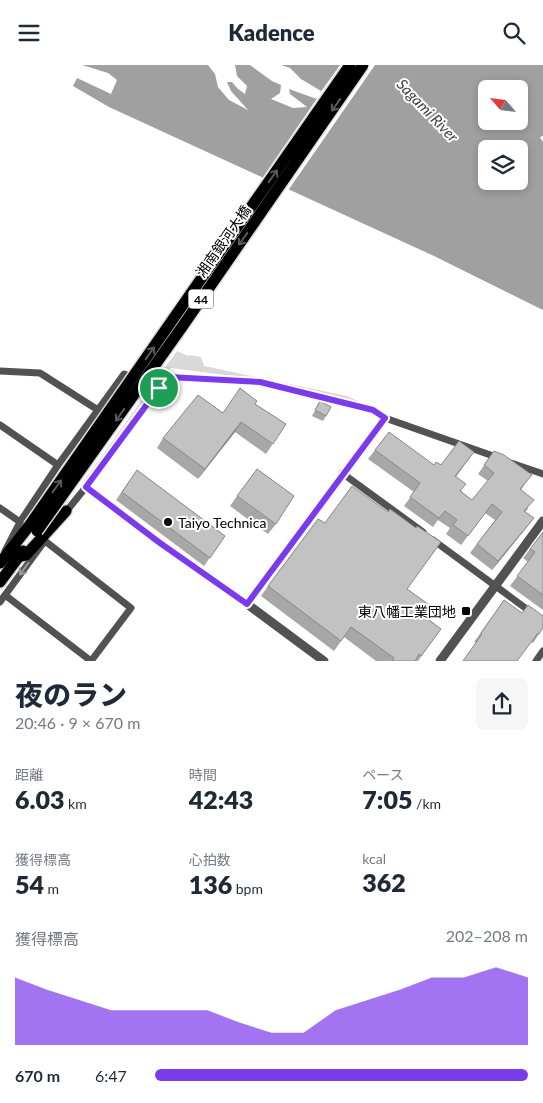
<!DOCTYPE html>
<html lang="ja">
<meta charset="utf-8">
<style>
body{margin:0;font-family:Lato,"Noto Sans JP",sans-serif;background:#f6f6f7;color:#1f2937;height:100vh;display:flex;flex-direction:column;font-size:19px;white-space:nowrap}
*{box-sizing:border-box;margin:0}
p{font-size:16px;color:#747a83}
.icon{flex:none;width:28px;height:28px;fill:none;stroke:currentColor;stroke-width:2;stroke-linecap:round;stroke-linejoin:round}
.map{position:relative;height:596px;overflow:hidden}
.sheet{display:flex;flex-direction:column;background:#fff;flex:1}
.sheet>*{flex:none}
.needle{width:32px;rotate:298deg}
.fabs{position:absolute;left:478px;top:15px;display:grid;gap:10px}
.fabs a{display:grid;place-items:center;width:50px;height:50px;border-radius:8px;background:#fff;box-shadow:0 2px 8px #0003;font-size:25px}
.pin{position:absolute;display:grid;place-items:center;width:42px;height:42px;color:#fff;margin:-21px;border:2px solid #fff;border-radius:50%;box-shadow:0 1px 5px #0007}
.round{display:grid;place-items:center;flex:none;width:52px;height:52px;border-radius:8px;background:#f6f6f7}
.summary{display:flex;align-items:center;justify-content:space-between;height:85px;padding:0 15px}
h1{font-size:28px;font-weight:800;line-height:38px}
.stats{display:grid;grid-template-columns:repeat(3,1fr);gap:8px;height:85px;padding:5px 15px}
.stats div{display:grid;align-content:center}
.stats b{font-size:25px;font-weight:800}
.stats small{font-size:14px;font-weight:400}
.stats p{font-size:14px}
.chart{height:140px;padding:10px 15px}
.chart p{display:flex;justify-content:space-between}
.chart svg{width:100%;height:90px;margin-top:5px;fill:#7c3aed;opacity:.7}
ul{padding:0 15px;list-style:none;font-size:16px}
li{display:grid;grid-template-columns:80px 60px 1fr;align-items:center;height:38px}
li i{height:12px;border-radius:6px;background:#7c3aed}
header{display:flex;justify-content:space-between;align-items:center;height:65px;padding:0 15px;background:#fff;font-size:22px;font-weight:800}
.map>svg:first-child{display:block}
.green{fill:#d9d9d9}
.water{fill:#a0a0a0;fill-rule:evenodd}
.pier{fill:#fff}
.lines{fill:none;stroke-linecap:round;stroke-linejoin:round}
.primary-casing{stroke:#dbdbdb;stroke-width:14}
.minor{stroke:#525252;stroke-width:7}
.tertiary{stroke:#525252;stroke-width:9}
.primary{stroke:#000;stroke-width:11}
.primary-bridge-casing{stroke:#dbdbdb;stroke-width:14;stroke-linecap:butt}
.primary-bridge{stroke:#000;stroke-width:11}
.wall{fill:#a7a7a7}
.shaded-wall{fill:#888}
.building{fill:#c2c2c2;stroke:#888}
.oneway{stroke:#595959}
.oneway2{stroke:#979797}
.route-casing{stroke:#fff;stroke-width:10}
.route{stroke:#7c3aed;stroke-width:6}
.poi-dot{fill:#000;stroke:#fff;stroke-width:2}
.labels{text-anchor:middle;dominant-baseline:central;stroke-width:4;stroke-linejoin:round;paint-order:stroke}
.shield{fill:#fff;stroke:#4c4c4c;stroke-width:1}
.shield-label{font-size:12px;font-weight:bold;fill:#000}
.street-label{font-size:14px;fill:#000;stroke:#fff}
.poi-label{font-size:14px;fill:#000;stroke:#fff;text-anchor:start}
.water-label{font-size:15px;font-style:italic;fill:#414141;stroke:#fff}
</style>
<header><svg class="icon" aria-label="menu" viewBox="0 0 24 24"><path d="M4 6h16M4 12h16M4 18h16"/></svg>Kadence<svg class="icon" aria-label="search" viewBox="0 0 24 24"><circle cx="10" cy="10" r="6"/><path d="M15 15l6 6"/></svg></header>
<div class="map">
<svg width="543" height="596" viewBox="0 0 543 596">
<rect width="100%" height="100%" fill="#fff"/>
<!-- green -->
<path class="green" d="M177 286 188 291 189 290 201 292 204 301 209 302 347 331 358 336 357 337 248 313 171 303 164 308 162 307Z
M149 325 150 330 84 418 83 417Z"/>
<!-- water -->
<path class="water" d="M82 0H208L215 9 218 22 229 35 248 45 231 26 227 17H232L238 24 245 29 247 21 237 11 235 0H250L272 16 281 20 280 28 271 34 293 43 307 42 290 29 289 24 328 38 336 35 301 14 290 3 281 0H543V71L540 72 543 77V245L434 191 109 42 73 21 77 13 111 29 117 15 108 8ZM486 24H519V56H486ZM486 84H519V116H486Z"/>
<!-- pier -->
<path class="pier" d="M340 0H375L287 127 261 115 318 32 328 35H330L320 28Z"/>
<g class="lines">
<defs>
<path id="primary" d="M18 492 26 490 66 446
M0 498 29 461
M0 517 23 486"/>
</defs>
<!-- primary casing -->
<use href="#primary" class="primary-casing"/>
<!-- minor -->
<path class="minor" d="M0 306 40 308 98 345
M0 360 58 400
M511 398 543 409
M342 408 423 467
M86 422 160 478 247 539
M0 443 20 457
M65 448 86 422 159 323 169 312 260 317 373 345 385 353 499 393
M433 475 543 556
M5 486 20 457 58 400 124 309 159 323
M5 530 91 596 131 543 45 476
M0 537 44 477
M536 596 543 586"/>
<!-- tertiary -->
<path class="tertiary" d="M324 596 247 539 385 353
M440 596 543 456"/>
<!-- primary -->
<use href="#primary" class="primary"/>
<defs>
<path id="primary-bridge" d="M29 461 350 0
M37 466 182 262 363 0"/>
</defs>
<!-- primary-bridge casing -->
<use href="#primary-bridge" class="primary-bridge-casing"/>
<!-- primary-bridge -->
<use href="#primary-bridge" class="primary-bridge"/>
</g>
<!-- wall -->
<path class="wall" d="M320 336 326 351 323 356 312 351Z
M255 339 286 359 266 389 235 367 198 414 157 383 163 373 223 348Z
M375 385 434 400H441L474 387 456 412 461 426 472 435 488 416 478 409 494 386 525 419 521 425 528 444 525 447 527 462 492 505 470 488 495 455 485 448 461 480 446 469 450 463 438 455 433 462 404 441 414 427 368 394Z
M137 405 225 471 204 501 116 435Z
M237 431 276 459 268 469 230 441Z
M543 467V545L510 521 528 497 523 493Z
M268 521 407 524 421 549 441 564 418 596H376L344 572 334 586 261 531Z
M504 535 539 569 533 578 531 577 476 578 474 577Z"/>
<!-- shaded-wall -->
<path class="shaded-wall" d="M241 357 235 367 198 414 205 404Z
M534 453 527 462 492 505 498 496Z"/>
<!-- building -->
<path class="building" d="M240 323 257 336 255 339 286 359 273 379 241 357 205 404 163 373 198 330 223 348Z
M320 336 331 342 326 351 315 345Z
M389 367 434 400 436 397 441 400 459 376 474 387 455 411 466 419 460 426 472 435 494 408 484 400 494 386 504 390 532 410 520 424 534 435 524 446 534 453 498 496 477 479 502 447 492 439 468 471 453 460 457 455 445 446 439 453 410 432 420 418 375 385Z
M257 404 294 431 276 459 237 431Z
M137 405 225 471 210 493 122 427Z
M352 421 388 447 390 444 416 463 417 461 441 477 407 524 428 539 421 549 441 564 421 591 419 589 415 596H392L394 593 351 562 341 576 268 521 318 454 325 458Z
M543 467V530L517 511 535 487 530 484Z
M504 535 522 548 528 540 543 551V563L539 569 538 568 517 596H463L482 569 481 568Z"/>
<!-- one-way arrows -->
<defs><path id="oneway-shaft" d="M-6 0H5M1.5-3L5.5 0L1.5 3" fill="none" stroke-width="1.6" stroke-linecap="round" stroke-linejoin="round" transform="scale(1.25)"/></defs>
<g class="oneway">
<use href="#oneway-shaft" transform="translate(336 40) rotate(125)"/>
<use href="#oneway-shaft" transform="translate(273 111) rotate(-55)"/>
<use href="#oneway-shaft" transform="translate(243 174) rotate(125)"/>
<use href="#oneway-shaft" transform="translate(150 288) rotate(-55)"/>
<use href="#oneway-shaft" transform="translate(120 350) rotate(125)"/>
<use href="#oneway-shaft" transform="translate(57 421) rotate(-55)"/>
</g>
<use class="oneway2" href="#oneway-shaft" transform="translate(24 504) rotate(126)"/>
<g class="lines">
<defs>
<path id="route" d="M169 312 260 317 373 345 385 353 247 539 160 478 86 422 159 323Z"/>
</defs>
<!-- route casing -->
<use href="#route" class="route-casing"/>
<!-- route -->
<use href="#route" class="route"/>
</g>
<!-- markers -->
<g class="poi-dot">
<circle cx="168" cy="457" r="5"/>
<rect x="461" y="541" width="10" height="10" rx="2.5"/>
</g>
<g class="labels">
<!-- shield labels -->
<rect class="shield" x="188.5" y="224.5" width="25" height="19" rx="4"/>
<g class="shield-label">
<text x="201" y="234">44</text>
</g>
<!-- street labels -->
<g class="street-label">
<text transform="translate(223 176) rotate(-55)">湘南銀河大橋</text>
</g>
<!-- poi labels -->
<g class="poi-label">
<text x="178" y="457">Taiyo Technica</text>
<text x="456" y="546" text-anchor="end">東八幡工業団地</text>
</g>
<!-- water labels -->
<g class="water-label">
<text transform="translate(428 45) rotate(46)">Sagami River</text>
</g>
</g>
</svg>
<div class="fabs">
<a><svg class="needle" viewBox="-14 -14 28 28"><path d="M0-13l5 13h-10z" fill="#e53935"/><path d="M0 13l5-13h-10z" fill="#747a83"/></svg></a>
<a><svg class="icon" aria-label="layers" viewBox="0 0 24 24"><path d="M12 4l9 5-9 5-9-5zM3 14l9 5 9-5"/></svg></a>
</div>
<div class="pin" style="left:159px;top:323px;background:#1e9e55"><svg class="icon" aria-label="arrive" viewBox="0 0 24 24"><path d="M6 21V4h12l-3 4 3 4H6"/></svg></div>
</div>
<section class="sheet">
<div class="summary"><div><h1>夜のラン</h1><p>20:46 · 9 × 670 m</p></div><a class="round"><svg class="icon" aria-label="share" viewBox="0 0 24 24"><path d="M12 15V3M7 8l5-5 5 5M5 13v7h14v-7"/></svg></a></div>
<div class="stats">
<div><p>距離</p><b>6.03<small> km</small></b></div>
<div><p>時間</p><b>42:43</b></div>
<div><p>ペース</p><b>7:05<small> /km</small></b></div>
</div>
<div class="stats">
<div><p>獲得標高</p><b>54<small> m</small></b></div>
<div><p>心拍数</p><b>136<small> bpm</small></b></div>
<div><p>kcal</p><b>362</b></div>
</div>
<div class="chart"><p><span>獲得標高</span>202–208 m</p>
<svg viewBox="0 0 160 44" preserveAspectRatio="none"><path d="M0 44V11L10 17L20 22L30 27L40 27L50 27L60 27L70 33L80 38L90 38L100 27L110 22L120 17L130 11L140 11L150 6L160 11V44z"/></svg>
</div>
<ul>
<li><b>670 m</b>6:47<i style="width:100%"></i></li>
</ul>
</section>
